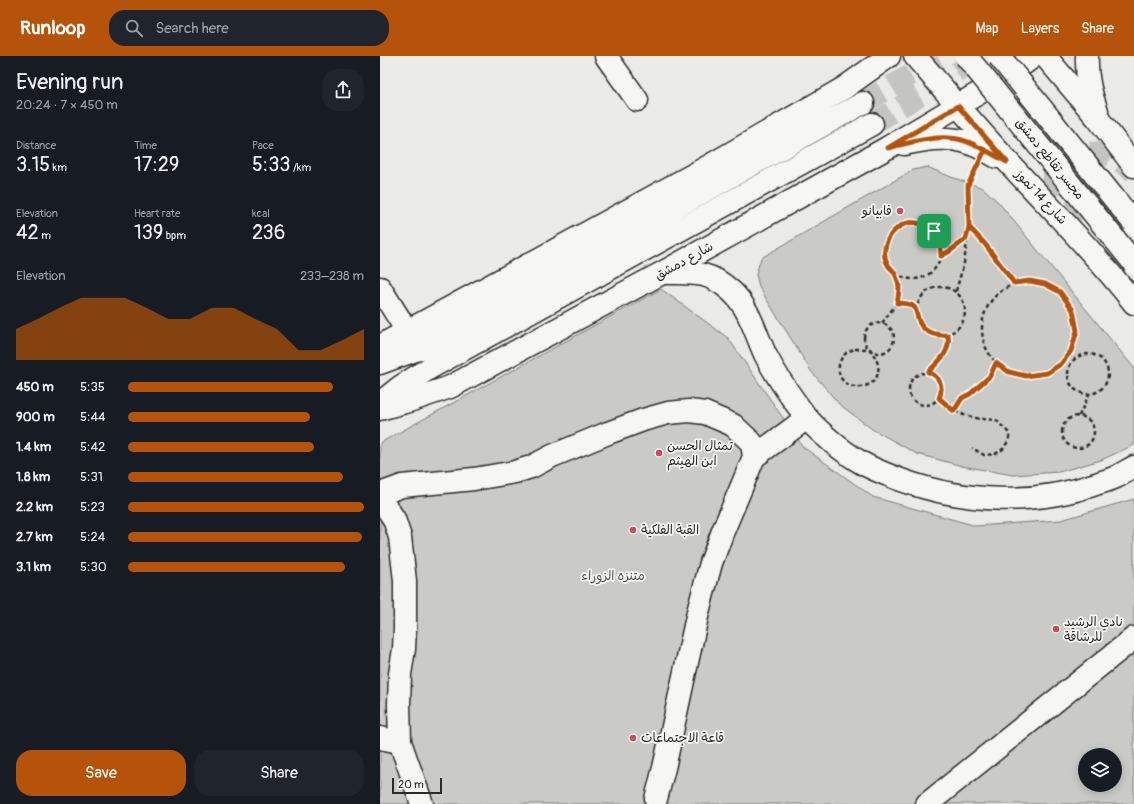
<!DOCTYPE html>
<meta charset="utf-8">
<style>
body{margin:0;font-family:Pangolin,"Playpen Sans Arabic",sans-serif;background:#20242c;color:#f1f3f6;height:100vh;display:flex;flex-direction:column;font-size:15px;white-space:nowrap}
*{box-sizing:border-box;margin:0}
p{font-size:13px;color:#9ea1a6}
.icon{flex:none;width:22px;height:22px;fill:none;stroke:currentColor;stroke-width:2;stroke-linecap:round;stroke-linejoin:round}
.map{position:relative;flex:1;overflow:hidden}
.details{display:flex;flex-direction:column;background:#171b24;width:380px}
.details>*{flex:none}
.tools{position:absolute;left:698px;top:692px;display:grid;gap:8px}
.tools a{display:grid;place-items:center;width:44px;height:44px;border-radius:50%;background:#171b24;box-shadow:0 2px 10px #0003;font-size:20px}
.scale{position:absolute;left:12px;bottom:10px;width:50px;box-sizing:border-box;padding-left:4px;border:2px solid #2b2b2b;border-top:0;font-size:11px;line-height:14px;white-space:nowrap;color:#2b2b2b;-webkit-text-stroke:3px #f6f6f2;paint-order:stroke}
.pin{position:absolute;display:grid;place-items:center;width:34px;height:34px;color:#fff;margin:-17px;border-radius:8px;box-shadow:0 2px 6px #0006}
.round{display:grid;place-items:center;flex:none;width:42px;height:42px;border-radius:16px;background:#20242c}
.head{display:flex;align-items:center;justify-content:space-between;height:68px;padding:0 16px}
h1{font-size:22px;font-weight:600;line-height:30px}
.stats{display:grid;grid-template-columns:repeat(3,1fr);gap:6px;height:68px;padding:4px 16px}
.stats div{display:grid;align-content:center}
.stats b{font-size:20px;font-weight:600}
.stats small{font-size:11px;font-weight:400}
.stats p{font-size:11px}
.chart{height:112px;padding:8px 16px}
.chart p{display:flex;justify-content:space-between}
.chart svg{width:100%;height:72px;margin-top:4px;fill:#b45309;opacity:.7}
.button{display:flex;gap:8px;margin-top:auto;padding:8px 16px}
.button a{flex:1;height:46px;border-radius:16px;background:#b45309;color:#fff;font-size:16px;font-weight:600;line-height:46px;text-align:center}
.button a+a{background:#20242c;color:#f1f3f6}
ul{padding:0 16px;list-style:none;font-size:13px}
li{display:grid;grid-template-columns:64px 48px 1fr;align-items:center;height:30px}
li i{height:10px;border-radius:5px;background:#b45309}
header{display:flex;align-items:center;gap:24px;box-sizing:border-box;height:56px;padding:0 20px;background:#b45309;color:#fff}
header strong{font-size:19px}
nav{display:flex;gap:22px;margin-inline-start:auto;font-size:14px}
.search{width:280px;height:36px;background:#20242c;display:flex;align-items:center;gap:10px;box-sizing:border-box;padding:0 14px;border-radius:16px;color:#9ea1a6;font-size:15px}
main{display:flex;flex:1;min-height:0}
.map>svg:first-child{display:block}
.green{fill:#cacac7;stroke:#7a7a79;fill-rule:evenodd}
.lines{fill:none;stroke-linecap:round;stroke-linejoin:round}
.major-tunnel{stroke:#c4c4c1;stroke-width:22;stroke-dasharray:22 11;stroke-linecap:butt}
.minor-casing{stroke:#2b2b2b;stroke-width:25}
.major-casing{stroke:#2b2b2b;stroke-width:25}
.path{stroke:#2b2b2b;stroke-width:2.5;stroke-dasharray:4 3;stroke-linecap:butt}
.minor{stroke:#f6f6f2;stroke-width:22}
.major{stroke:#f6f6f2;stroke-width:22}
.major-bridge-casing{stroke:#2b2b2b;stroke-width:25;stroke-linecap:butt}
.major-bridge{stroke:#f6f6f2;stroke-width:22}
.route-casing{stroke:#fff;stroke-width:8}
.route{stroke:#b45309;stroke-width:5}
.poi-dot{fill:#d1495b;stroke:#f6f6f2;stroke-width:1.5}
.labels{text-anchor:middle;dominant-baseline:central;stroke-width:3.5;stroke-linejoin:round;paint-order:stroke}
.street-label{font-size:13px;fill:#2b2b2b;stroke:#f6f6f2}
.poi-label{font-size:13px;fill:#2b2b2b;stroke:#f6f6f2;text-anchor:start}
.park-label{font-size:13px;fill:#535352;stroke:#f6f6f2}
</style>
<header>
<strong>Runloop</strong>
<div class="search"><svg class="icon" aria-label="search" viewBox="0 0 24 24"><circle cx="10" cy="10" r="6"/><path d="M15 15l6 6"/></svg>Search here</div>
<nav><a>Map</a><a>Layers</a><a>Share</a></nav>
</header>
<main>
<section class="details">
<div class="head"><div><h1>Evening run</h1><p>20:24 · 7 × 450 m</p></div><a class="round"><svg class="icon" aria-label="share" viewBox="0 0 24 24"><path d="M12 15V3M7 8l5-5 5 5M5 13v7h14v-7"/></svg></a></div>
<div class="stats">
<div><p>Distance</p><b>3.15<small> km</small></b></div>
<div><p>Time</p><b>17:29</b></div>
<div><p>Pace</p><b>5:33<small> /km</small></b></div>
</div>
<div class="stats">
<div><p>Elevation</p><b>42<small> m</small></b></div>
<div><p>Heart rate</p><b>139<small> bpm</small></b></div>
<div><p>kcal</p><b>236</b></div>
</div>
<div class="chart"><p><span>Elevation</span>233–238 m</p>
<svg viewBox="0 0 160 44" preserveAspectRatio="none"><path d="M0 44V25L10 19L20 12L30 6L40 6L50 6L60 12L70 19L80 19L90 12L100 12L110 19L120 25L130 38L140 38L150 32L160 25V44z"/></svg>
</div>
<ul>
<li><b>450 m</b>5:35<i style="width:87%"></i></li>
<li><b>900 m</b>5:44<i style="width:77%"></i></li>
<li><b>1.4 km</b>5:42<i style="width:79%"></i></li>
<li><b>1.8 km</b>5:31<i style="width:91%"></i></li>
<li><b>2.2 km</b>5:23<i style="width:100%"></i></li>
<li><b>2.7 km</b>5:24<i style="width:99%"></i></li>
<li><b>3.1 km</b>5:30<i style="width:92%"></i></li>
</ul>
<div class="button"><a>Save</a><a>Share</a></div>
</section>
<div class="map">
<svg width="754" height="748" viewBox="0 0 754 748">
<rect width="100%" height="100%" fill="#eaeae6"/>
<filter id="ink" filterUnits="userSpaceOnUse"><feTurbulence type="fractalNoise" baseFrequency=".025" numOctaves="2"/><feDisplacementMap in="SourceGraphic" scale="8" xChannelSelector="R" yChannelSelector="G"/><feConvolveMatrix kernelMatrix="1 2 1 2 8 2 1 2 1" color-interpolation-filters="sRGB"/></filter>
<g filter="url(#ink)">
<!-- green -->
<path class="green" d="M547 111 571 121 603 132 619 147 754 312V389L721 404 679 416 633 419 582 410 537 398 492 373 459 348 431 315 379 231 376 218 381 202 533 114Z
M281 233 348 282 423 391 493 441 596 470 681 464 754 443V748H0V387ZM705 699H735V729H705Z"/>
<g class="lines">
<!-- major-tunnel -->
<path class="major-tunnel" d="M483 47 563 0
M492 68 604 0
M694 168C686 155 672 141 673 124 673 117 679 111 684 106 697 95 718 94 734 102 741 106 748 111 754 116"/>
<defs>
<path id="minor" d="M226 0 257 44
M0 232 27 275
M374 401 427 362
M0 438 22 430 94 423 135 416 151 411 172 400 228 377 263 364 288 357 309 355 325 357 353 369 372 387 374 401 343 475 331 507 318 556 284 712 276 743
M0 442 14 463 20 481 25 525V573L24 593 20 618 19 648 20 686 42 748
M0 682 20 686
M547 748 754 582"/>
<path id="major" d="M535 0C566 36 596 71 628 106 670 152 715 197 754 247
M665 0 719 64 754 110
M707 0C706 19 710 37 717 55
M642 9 654 0
M524 88C544 84 563 80 583 85 595 88 607 95 617 101
M283 217C312 217 328 214 351 235 369 251 375 276 385 298 396 320 411 341 426 361 435 372 446 381 457 390 465 396 473 402 482 407 494 414 508 419 521 424 585 447 654 450 719 427 724 425 730 424 736 421 742 418 748 414 754 411
M0 290 322 114 464 32 509 0
M0 307 44 291 483 47
M0 347 20 331 53 310 492 68
M0 353 29 345 70 331 282 217 507 92 599 37"/>
</defs>
<!-- minor casing -->
<use href="#minor" class="minor-casing"/>
<!-- major casing -->
<use href="#major" class="major-casing"/>
<!-- path -->
<path class="path" d="M505 195a28 28 0 1 1 56 0a28 28 0 1 1-56 0Z
M589 171 605 188 634 227
M561 200 570 195 586 184
M602 273a47 47 0 1 1 94 0a47 47 0 1 1-94 0Z
M537 255a24 24 0 1 1 48 0a24 24 0 1 1-48 0Z
M576 235 584 207 589 171 588 129 597 111
M517 247C526 247 530 247 537 254
M502 267 517 247 519 231 514 216
M484 282a15 15 0 1 1 30 0a15 15 0 1 1-30 0Z
M475 293H490C493 298 497 303 498 309 503 337 455 340 459 309 461 300 467 295 475 293Z
M688 318a20 20 0 1 1 40 0a20 20 0 1 1-40 0Z
M548 316C559 305 571 296 568 279
M529 333a16 16 0 1 1 32 0a16 16 0 1 1-32 0Z
M559 342 574 355 584 359 600 363 616 364 629 377V384L623 393 615 398 604 399 592 392
M574 355 582 342 590 338 610 320 616 307
M682 376a16 16 0 1 1 32 0a16 16 0 1 1-32 0Z
M699 360 709 338"/>
<!-- minor -->
<use href="#minor" class="minor"/>
<!-- major -->
<use href="#major" class="major"/>
<defs>
<path id="major-bridge" d="M586 0 754 207
M619 0 754 167"/>
</defs>
<!-- major-bridge casing -->
<use href="#major-bridge" class="major-bridge-casing"/>
<!-- major-bridge -->
<use href="#major-bridge" class="major-bridge"/>
</g>
</g>
<g class="lines" filter="url(#ink)">
<defs>
<path id="route" d="M554 175C560 185 561 189 561 200L570 195 586 183 589 171 588 129 605 94C598 91 592 87 585 85 560 77 532 86 508 92L578 50 627 106 605 94 588 129 589 171 605 188 634 227 650 225 665 228 680 236 693 254 697 275 691 295 681 308 667 317 646 320 629 316 616 307 610 320 590 338 582 342 574 355 559 342C564 331 560 320 548 316 559 305 571 296 568 279 555 280 541 276 538 262 536 257 537 253 533 250 529 247 522 247 517 247 518 242 519 236 519 231 519 227 516 220 514 216 513 214 510 212 508 209 500 196 507 179 519 171 532 162 542 168 554 175"/>
</defs>
<!-- route casing -->
<use href="#route" class="route-casing"/>
<!-- route -->
<use href="#route" class="route"/>
</g>
<!-- markers -->
<g class="poi-dot">
<circle cx="520" cy="155" r="4"/>
<circle cx="279" cy="397" r="4"/>
<circle cx="253" cy="474" r="4"/>
<circle cx="676" cy="573" r="4"/>
<circle cx="253" cy="682" r="4"/>
</g>
<g class="labels">
<!-- street labels -->
<g class="street-label">
<text transform="translate(670 103) rotate(51)">مجسر تقاطع دمشق</text>
<text transform="translate(661 141) rotate(47)">شارع 14 تموز</text>
<text transform="translate(304 205) rotate(-29)">شارع دمشق</text>
</g>
<!-- poi labels -->
<g class="poi-label">
<text x="512" y="155" text-anchor="end">فابيانو</text>
<text x="287" y="390">تمثال الحسن<tspan x="287" dy="15">ابن الهيثم</tspan></text>
<text x="261" y="474">القبة الفلكية</text>
<text x="684" y="566">نادي الرشيد<tspan x="684" dy="15">للرشاقة</tspan></text>
<text x="261" y="682">قاعة الاجتماعات</text>
</g>
<!-- park labels -->
<g class="park-label">
<text x="233" y="520">متنزه الزوراء</text>
</g>
</g>
</svg>
<div class="tools">
<a><svg class="icon" aria-label="layers" viewBox="0 0 24 24"><path d="M12 4l9 5-9 5-9-5zM3 14l9 5 9-5"/></svg></a>
</div>
<div class="scale">20 m</div>
<div class="pin" style="left:554px;top:175px;background:#1e9e55"><svg class="icon" aria-label="arrive" viewBox="0 0 24 24"><path d="M6 21V4h12l-3 4 3 4H6"/></svg></div>
</div>
</main>
